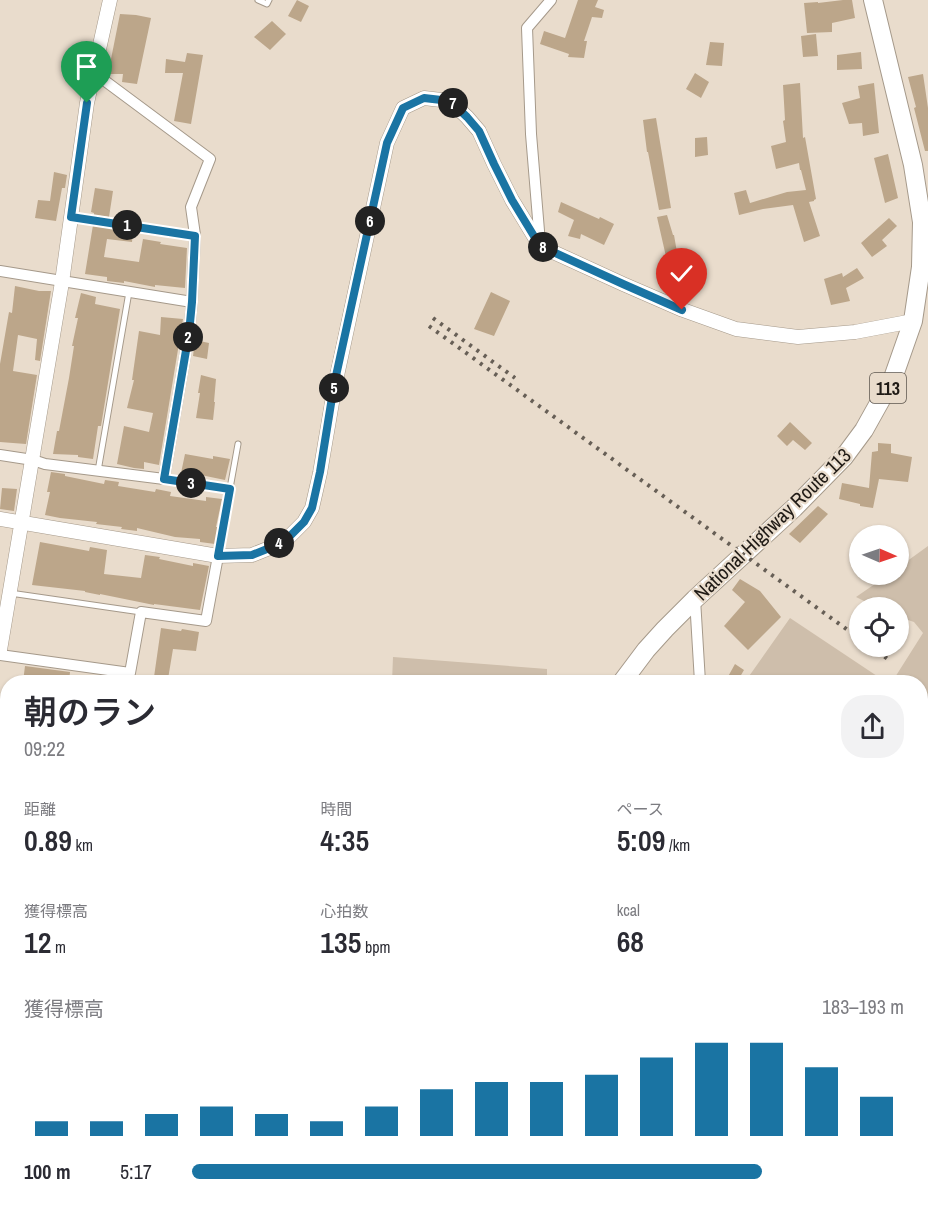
<!DOCTYPE html>
<html lang="ja">
<meta charset="utf-8">
<style>
body{margin:0;font-family:"Archivo Narrow","Noto Sans JP",sans-serif;background:#f2f2f3;color:#2b2b33;height:100vh;display:flex;flex-direction:column;font-size:22px;white-space:nowrap}
*{box-sizing:border-box;margin:0}
p{font-size:20px;color:#7c7c81}
.icon{flex:none;width:33px;height:33px;fill:none;stroke:currentColor;stroke-width:2;stroke-linecap:round;stroke-linejoin:round}
.map{position:relative;flex:1;overflow:hidden}
.panel{position:absolute;left:0px;top:675px;width:928px;height:532px;display:flex;flex-direction:column;background:#fff;border-radius:24px 24px 0 0;box-shadow:0 2px 4px #0004}
.panel>*{flex:none}
.needle{width:39px;rotate:92deg}
.tools{position:absolute;left:849px;top:525px;display:grid;gap:12px}
.tools a{display:grid;place-items:center;width:60px;height:60px;border-radius:50%;background:#fff;box-shadow:0 2px 4px #0004;font-size:30px}
.pin{position:absolute;display:grid;place-items:center;width:51px;height:51px;color:#fff;margin:-62px -26px;border-radius:50% 50% 50% 0;rotate:-45deg;box-shadow:0 0 6px #0007}
.pin .icon{rotate:45deg}
.km{position:absolute;width:30px;height:30px;margin:-15px;border-radius:50%;background:#222;color:#fff;font-size:16px;line-height:30px;text-align:center}
.round{display:grid;place-items:center;flex:none;width:63px;height:63px;border-radius:24px;background:#f2f2f3}
.summary{display:flex;align-items:center;justify-content:space-between;height:102px;padding:0 24px}
h1{font-size:33px;font-weight:600;line-height:45px}
.metrics{display:grid;grid-template-columns:repeat(3,1fr);gap:9px;height:102px;padding:6px 24px}
.metrics div{display:grid;align-content:center}
.metrics b{font-size:30px;font-weight:600}
.metrics small{font-size:16px;font-weight:400}
.metrics p{font-size:16px}
.chart{height:168px;padding:12px 24px}
.chart p{display:flex;justify-content:space-between}
.chart svg{width:100%;height:108px;margin-top:6px;stroke:#1a74a3;stroke-width:6}
ul{padding:0 24px;list-style:none;font-size:20px}
li{display:grid;grid-template-columns:96px 72px 1fr;align-items:center;height:45px}
li i{height:15px;border-radius:8px;background:#1a74a3}
.map>svg:first-child{display:block}
.green{fill:#cebeab}
.building{fill:#bca68a}
.lines{fill:none;stroke-linecap:round;stroke-linejoin:round}
.service-casing{stroke:#a5998a;stroke-width:7}
.minor-casing{stroke:#a5998a;stroke-width:12}
.tertiary-casing{stroke:#a5998a;stroke-width:15}
.trunk-casing{stroke:#a5998a;stroke-width:20}
.service{stroke:#fff;stroke-width:5}
.minor{stroke:#fff;stroke-width:10}
.tertiary{stroke:#fff;stroke-width:14}
.trunk{stroke:#fff;stroke-width:18}
.rail{stroke:#675f56;stroke-width:4;stroke-dasharray:3 6;stroke-linecap:butt}
.route-casing{stroke:#fff;stroke-width:12}
.route{stroke:#1a74a3;stroke-width:8}
.labels{text-anchor:middle;dominant-baseline:central;stroke-width:4.5;stroke-linejoin:round;paint-order:stroke}
.shield{fill:#e9dccc;stroke:#5c554d;stroke-width:1.5}
.shield-label{font-size:18px;font-weight:bold;fill:#201b16}
.street-label{font-size:20px;fill:#201b16;stroke:#e9dccc}
</style>
<div class="map">
<svg width="928" height="1207" viewBox="0 0 928 1207">
<rect width="100%" height="100%" fill="#e9dccc"/>
<!-- green -->
<path class="green" d="M928 546V812L921 807V682H892L923 633 914 622 899 617 898 608 876 607 856 597 888 575 898 574 899 567Z
M790 618 886 682H751L747 679Z
M393 657 547 669V682H392Z
M319 1200H541V1206L310 1207Z"/>
<!-- building -->
<path class="building" d="M297 0 309 6 301 22 288 16Z
M578 0H598L595 7 604 10 602 18 592 17 584 41H587L584 58 568 57 569 54 540 44 544 31 565 38Z
M843 0H852L855 18 832 23V32L807 33 804 3 818 2V3Z
M120 14 136 15 151 18 137 84 122 82 123 74H108Z
M272 21 286 34 270 50 254 37Z
M816 34 818 56 803 57 801 36Z
M710 42 724 43 722 66 706 65Z
M861 52 862 69 837 70V55Z
M187 53 203 55 191 124 174 121 183 73H165L166 59 185 62Z
M695 73 709 82 701 98 686 89Z
M923 74 928 108V151H925L914 108 916 107 908 77Z
M800 83 803 138 805 137 816 199 814 200V201L809 202 820 236 804 242 793 205 763 209 739 215 734 193 746 190 750 203 787 192 806 190 801 170H800L799 163 776 169 771 146 786 142 783 121 785 120 783 85Z
M874 83 879 133 863 136 862 123 849 124 842 103 860 98 858 86Z
M656 118 671 208 659 210 648 152H647L643 120Z
M707 137 708 155 695 157V138Z
M888 154 898 198 885 203 874 158Z
M54 172 67 175 65 188H62L56 221 35 218 38 200 50 201Z
M95 188 113 191 109 217 94 215V213L91 212Z
M561 202 599 219 600 217 614 224 604 245 581 234 580 239 568 236 574 220 558 212Z
M667 215 673 235H674L678 258 667 261 657 217Z
M889 218 897 226 882 240 887 246 872 257 861 243Z
M93 225 133 232 132 242 107 239 104 257 139 262 143 239 161 242 160 244 187 248 185 288 155 285V287L124 281V283L107 281V277L85 274Z
M701 258 706 277 695 280 691 262Z
M857 268 864 278 846 288 850 301 831 305 824 279 842 273 843 277Z
M15 286 39 291H51L40 361 35 360 37 339 18 335 13 371 37 375 26 444 0 442V364L9 312 12 313Z
M491 292 510 301 494 336 474 329Z
M81 293 96 297 95 304 120 309 101 426H98L93 459 78 457V455L53 454 57 431H59L69 378 74 346H72L78 318H75Z
M161 317 183 319 159 465 144 462V469L134 468 117 464 124 426 149 432 153 413 127 408 134 380H132L139 331 160 335Z
M195 340 209 343 207 359 193 356Z
M201 375 216 379 214 402H215L213 420 196 418 200 393H198Z
M790 422 812 443 805 450 793 440 787 446 777 436Z
M878 443 891 444V453L912 457 908 482 879 479 873 508 860 506V504L839 499 842 483 869 488 872 452 878 451Z
M185 454 213 459V456L230 459 225 480 196 474V475L181 473Z
M51 472 65 474V476L104 484 105 480 119 482 118 486 155 492 156 489 171 492 170 496 206 501V497L222 499 216 527H218L215 544 200 542V539L175 537 137 528V531L121 529 122 527 96 524 97 522 60 518 45 515 50 492H47Z
M2 488 17 489 14 511 0 509Z
M818 506 828 514 800 543 789 534Z
M40 542 89 551 90 547 107 550 104 574 141 578 145 555 160 557 159 559 193 566V563L209 566 200 610 154 604V605L100 594V595L85 592V591L32 585Z
M740 579 760 591 781 617 748 650 724 626 745 602 732 590Z
M161 628 181 631 182 629 199 632 196 651 173 649 168 679 154 677Z
M735 664 744 670 737 682H725Z
M25 666 70 672 69 682H23Z"/>
<g class="lines">
<defs>
<path id="service" d="M258 0 267 4 269 0
M72 217 195 235
M98 471 129 292
M164 479 230 490
M218 555 238 444
M10 593 141 612
M0 981 8 979
M0 1094 8 1092"/>
<path id="minor" d="M540 243 531 134 527 28 551 0
M0 271 192 302
M0 455 33 460 45 464 164 479 189 333 192 302 195 235 191 207 210 159 93 72
M695 599 700 682
M0 655 130 673 141 612 206 621 218 556
M921 858 928 868
M921 904 928 899
M921 982 928 977
M921 1046 928 1059
M921 1176 928 1189
M47 1207 53 1200
M360 1207V1200
M520 1207 521 1200
M842 1207 854 1200"/>
<path id="tertiary" d="M0 519 218 556 252 555 272 547 289 537 304 522 312 508 320 473 335 385 387 143 403 108 424 98 450 101 467 117 479 131 494 164 512 200 540 246 623 284 683 310 736 329 798 337 855 332 913 321
M0 650 62 282 87 103 110 0
M0 725 8 767"/>
<path id="trunk" d="M622 682 646 650 665 629 695 599 794 508 844 457 864 430 893 378 913 321 921 267 922 222 913 165 873 0
M702 1200 706 1207"/>
</defs>
<!-- service casing -->
<use href="#service" class="service-casing"/>
<!-- minor casing -->
<use href="#minor" class="minor-casing"/>
<!-- tertiary casing -->
<use href="#tertiary" class="tertiary-casing"/>
<!-- trunk casing -->
<use href="#trunk" class="trunk-casing"/>
<!-- service -->
<use href="#service" class="service"/>
<!-- minor -->
<use href="#minor" class="minor"/>
<!-- tertiary -->
<use href="#tertiary" class="tertiary"/>
<!-- trunk -->
<use href="#trunk" class="trunk"/>
<!-- rail -->
<path class="rail" d="M433 318 515 378
M429 326 860 639
M870 646 889 660"/>
</g>
<g class="lines">
<defs>
<path id="route" d="M87 103 71 217 195 236 192 302 189 333 164 479 230 489 218 556 252 555 272 547 289 537 304 522 312 508 320 472 334 385 387 143 403 108 424 98 450 101 467 117 479 131 494 164 512 200 540 246 623 284 682 310"/>
</defs>
<!-- route casing -->
<use href="#route" class="route-casing"/>
<!-- route -->
<use href="#route" class="route"/>
</g>
<g class="labels">
<!-- shield labels -->
<rect class="shield" x="870" y="373" width="36" height="30" rx="4.5"/>
<g class="shield-label">
<text x="888" y="388">113</text>
</g>
<!-- street labels -->
<g class="street-label">
<text transform="translate(772 524) rotate(-44)">National Highway Route 113</text>
</g>
</g>
</svg>
<div class="tools">
<a><svg class="needle" viewBox="-14 -14 28 28"><path d="M0-13l5 13h-10z" fill="#e53935"/><path d="M0 13l5-13h-10z" fill="#7c7c81"/></svg></a>
<a><svg class="icon" aria-label="locate" viewBox="0 0 24 24"><circle cx="12" cy="12" r="6"/><path d="M12 2v4M12 18v4M2 12h4M18 12h4"/></svg></a>
</div>
<div class="pin" style="left:87px;top:103px;background:#1e9e55"><svg class="icon" aria-label="arrive" viewBox="0 0 24 24"><path d="M6 21V4h12l-3 4 3 4H6"/></svg></div>
<div class="pin" style="left:682px;top:310px;background:#d93025"><svg class="icon" aria-label="check" viewBox="0 0 24 24"><path d="M5 12l5 5 9-10"/></svg></div>
<b class="km" style="left:127px;top:225px">1</b>
<b class="km" style="left:188px;top:337px">2</b>
<b class="km" style="left:191px;top:483px">3</b>
<b class="km" style="left:279px;top:543px">4</b>
<b class="km" style="left:334px;top:388px">5</b>
<b class="km" style="left:370px;top:221px">6</b>
<b class="km" style="left:453px;top:103px">7</b>
<b class="km" style="left:543px;top:247px">8</b>
<section class="panel">
<div class="summary"><div><h1>朝のラン</h1><p>09:22</p></div><a class="round"><svg class="icon" aria-label="share" viewBox="0 0 24 24"><path d="M12 15V3M7 8l5-5 5 5M5 13v7h14v-7"/></svg></a></div>
<div class="metrics">
<div><p>距離</p><b>0.89<small> km</small></b></div>
<div><p>時間</p><b>4:35</b></div>
<div><p>ペース</p><b>5:09<small> /km</small></b></div>
</div>
<div class="metrics">
<div><p>獲得標高</p><b>12<small> m</small></b></div>
<div><p>心拍数</p><b>135<small> bpm</small></b></div>
<div><p>kcal</p><b>68</b></div>
</div>
<div class="chart"><p><span>獲得標高</span>183–193 m</p>
<svg viewBox="0 0 160 44" preserveAspectRatio="none"><path d="M5 44V38M15 44V38M25 44V35M35 44V32M45 44V35M55 44V38M65 44V32M75 44V25M85 44V22M95 44V22M105 44V19M115 44V12M125 44V6M135 44V6M145 44V16M155 44V28"/></svg>
</div>
<ul>
<li><b>100 m</b>5:17<i style="width:80%"></i></li>
</ul>
</section>
</div>
